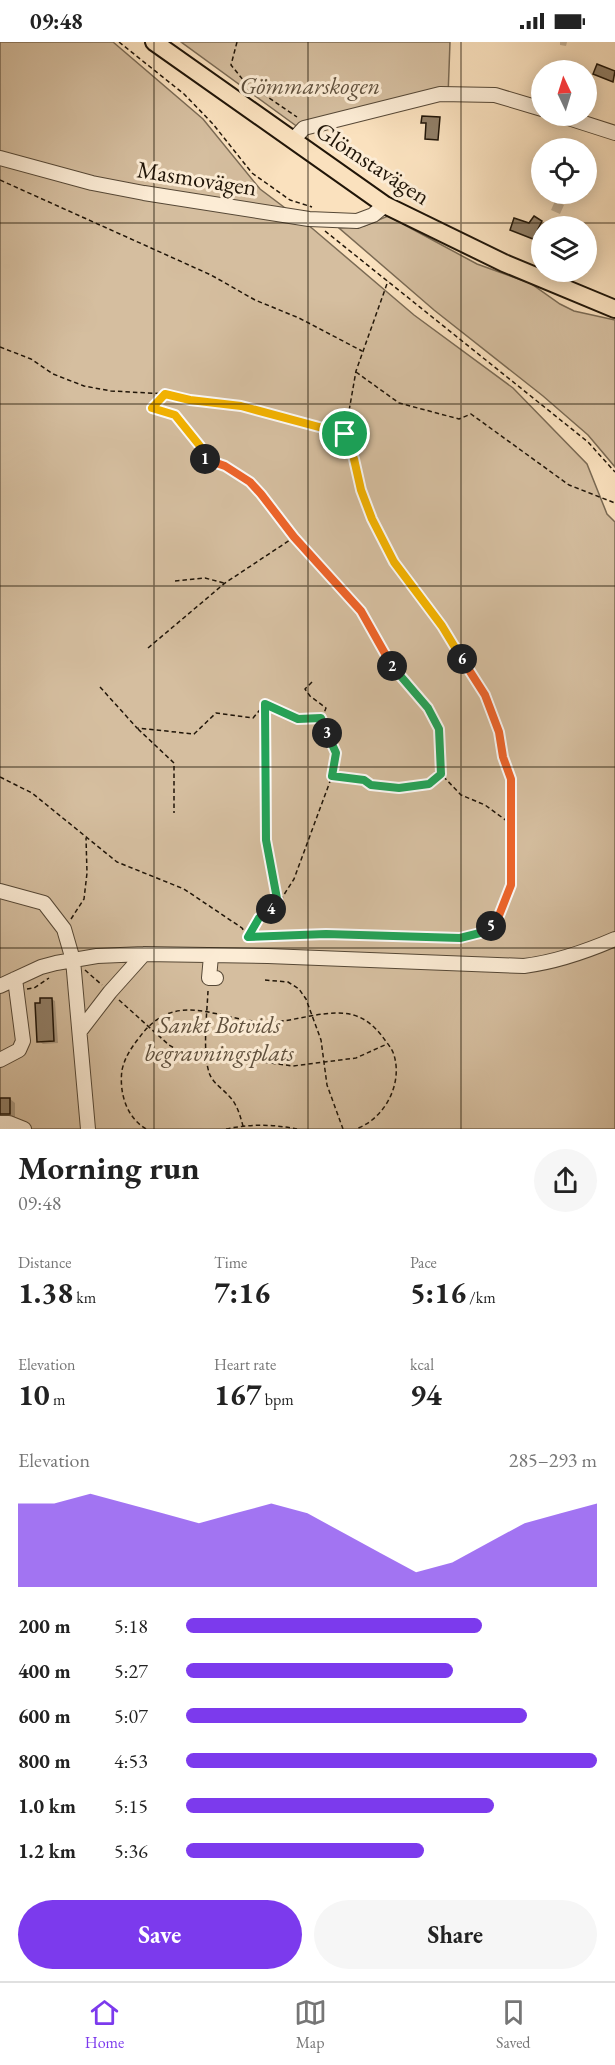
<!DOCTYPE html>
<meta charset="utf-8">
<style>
body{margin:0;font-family:"EB Garamond",serif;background:#f6f6f6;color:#222;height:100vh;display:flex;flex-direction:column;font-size:22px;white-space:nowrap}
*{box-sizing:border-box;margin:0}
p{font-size:20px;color:#767676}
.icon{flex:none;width:33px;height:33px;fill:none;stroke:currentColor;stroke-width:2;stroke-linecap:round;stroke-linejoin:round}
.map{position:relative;height:1087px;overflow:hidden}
.panel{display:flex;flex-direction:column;background:#fff;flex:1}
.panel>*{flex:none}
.needle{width:39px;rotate:356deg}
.fabs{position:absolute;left:531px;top:18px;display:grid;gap:12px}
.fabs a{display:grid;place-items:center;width:66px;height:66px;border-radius:50%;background:#fff;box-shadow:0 3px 15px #0003;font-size:30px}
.pin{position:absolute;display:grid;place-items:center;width:51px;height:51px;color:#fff;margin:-26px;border:3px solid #fff;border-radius:50%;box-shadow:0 2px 6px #0007}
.km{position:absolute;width:30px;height:30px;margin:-15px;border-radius:50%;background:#222;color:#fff;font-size:16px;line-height:30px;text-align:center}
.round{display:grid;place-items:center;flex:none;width:63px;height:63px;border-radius:32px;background:#f6f6f6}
.head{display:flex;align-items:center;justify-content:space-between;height:102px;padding:0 18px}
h1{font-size:33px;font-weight:700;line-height:45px}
.stats{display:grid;grid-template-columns:repeat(3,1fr);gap:9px;height:102px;padding:6px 18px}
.stats div{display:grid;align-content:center}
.stats b{font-size:30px;font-weight:700}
.stats small{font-size:16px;font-weight:400}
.stats p{font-size:16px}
.chart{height:168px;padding:12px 18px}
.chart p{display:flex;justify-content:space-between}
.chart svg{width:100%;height:108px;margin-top:6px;fill:#7c3aed;opacity:.7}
.action{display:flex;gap:12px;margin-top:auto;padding:12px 18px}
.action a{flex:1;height:69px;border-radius:36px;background:#7c3aed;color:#fff;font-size:24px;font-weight:700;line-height:69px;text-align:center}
.action a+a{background:#f6f6f6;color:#222}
ul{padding:0 18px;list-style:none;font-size:20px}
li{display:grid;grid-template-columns:96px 72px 1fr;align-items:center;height:45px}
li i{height:15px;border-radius:8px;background:#7c3aed}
.status{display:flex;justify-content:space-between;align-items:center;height:42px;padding:0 30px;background:#fff;direction:ltr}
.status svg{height:16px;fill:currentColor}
.menu{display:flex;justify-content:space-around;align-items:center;height:84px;border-top:2px solid #e0e0e0;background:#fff;font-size:16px;color:#767676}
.menu a{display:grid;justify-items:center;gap:3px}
.menu .selected{color:#7c3aed}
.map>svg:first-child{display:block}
.green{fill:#d5be9f;stroke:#7a6a54;stroke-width:1.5}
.shadow{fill:#0003}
.building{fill:#917f67;stroke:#201508;stroke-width:1.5}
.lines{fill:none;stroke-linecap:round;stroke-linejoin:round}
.minor-casing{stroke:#564836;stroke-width:16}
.major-casing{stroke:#201508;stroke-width:20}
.path{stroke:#201508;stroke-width:1.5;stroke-dasharray:4.5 3;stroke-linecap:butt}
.minor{stroke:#fcecd5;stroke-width:14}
.major{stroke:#fae1be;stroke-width:16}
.split-1-casing{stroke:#fff;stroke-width:12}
.split-2-casing{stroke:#fff;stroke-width:12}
.split-3-casing{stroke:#fff;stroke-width:12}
.split-4-casing{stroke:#fff;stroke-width:12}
.split-5-casing{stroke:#fff;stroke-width:12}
.split-6-casing{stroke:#fff;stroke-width:12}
.split-7-casing{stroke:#fff;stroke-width:12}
.split-1{stroke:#f5b400;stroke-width:8}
.split-2{stroke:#f0652b;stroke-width:8}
.split-3{stroke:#22a559;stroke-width:8}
.split-4{stroke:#22a559;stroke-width:8}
.split-5{stroke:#22a559;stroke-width:8}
.split-6{stroke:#f0652b;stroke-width:8}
.split-7{stroke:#f5b400;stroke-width:8}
.grid{fill:none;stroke:#201508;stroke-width:1.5;stroke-opacity:0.55}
.labels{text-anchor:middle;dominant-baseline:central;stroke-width:6;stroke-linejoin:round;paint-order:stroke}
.park-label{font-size:24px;font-style:italic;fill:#5f503d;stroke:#fcecd5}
.street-label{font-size:24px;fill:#201508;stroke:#fcecd5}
</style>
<div class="status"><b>09:48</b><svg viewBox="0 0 49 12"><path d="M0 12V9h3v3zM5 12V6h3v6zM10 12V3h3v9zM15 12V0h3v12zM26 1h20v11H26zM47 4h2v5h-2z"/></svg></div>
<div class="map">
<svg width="615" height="1087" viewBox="0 0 615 1087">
<rect width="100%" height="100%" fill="#fae1be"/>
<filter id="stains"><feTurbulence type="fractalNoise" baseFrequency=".00333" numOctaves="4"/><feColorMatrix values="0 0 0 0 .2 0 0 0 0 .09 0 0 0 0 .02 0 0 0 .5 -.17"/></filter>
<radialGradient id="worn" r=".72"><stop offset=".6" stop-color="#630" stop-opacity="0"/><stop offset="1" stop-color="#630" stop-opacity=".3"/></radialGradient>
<!-- green -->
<path class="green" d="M0 0H113L203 77 260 147 313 187 414 273 513 346 587 422 607 472 615 480V1087H0Z
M181 0H450L448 55 306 91Z
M388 174 477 222 530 241 560 262 574 269 615 278V425L588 393 543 354 434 268 339 186 364 184Z"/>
<!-- shadow -->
<path class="shadow" d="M560 0H567L566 4 560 3Z
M555 159 564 163 560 172 551 168Z
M534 176 543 181 535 197 512 187 529 183Z
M51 957 55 959 58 1001 43 1002 39 999Z
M10 1057 15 1061V1075L6 1074 0 1078V1058Z"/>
<!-- building -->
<path class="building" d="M597 22 615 29 613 40 593 32Z
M422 74 440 75 438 98 425 97 426 81H421Z
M534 174 542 179 533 197 510 188 514 176 529 181Z
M40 956H52L54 999 37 1000 35 961H40Z
M0 1056H10V1072H0Z"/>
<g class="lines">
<defs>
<path id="minor" d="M562 74 615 91
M293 98 304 86 440 52 495 53 542 67
M0 116 92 141 144 151 309 177 357 179 373 173 385 163
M0 849 44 861 64 887 73 918 88 1087
M211 914 209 936H216
M0 944 41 925 56 921 97 914 144 912 268 914 524 924C556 920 585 910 615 897
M80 989 110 950 144 912
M0 1018 19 1008 23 999 15 937
M0 1081H9L24 1087"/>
<path id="major" d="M154 0 385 163 504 221 615 267"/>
</defs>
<!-- minor casing -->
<use href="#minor" class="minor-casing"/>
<!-- major casing -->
<use href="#major" class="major-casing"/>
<!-- path -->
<path class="path" d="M119 0 184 52 213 82 252 131 290 158 312 165
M237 0 231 23 244 39 297 75
M0 138 211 233 255 258 299 276 362 309
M325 189 588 400 615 430
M0 305 31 317 53 332 84 344 111 349 168 352 190 358 241 364 345 392
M356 330 399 361 459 377 471 372 569 443 615 461
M165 352 152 366 175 373 200 404V413L208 419 225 425 250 440 261 452 294 495 361 569 388 618 428 666 439 687 441 732 461 753 485 763 511 782
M175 539 205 536 224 541
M148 606 225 541 293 496
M312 640 305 647 310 654 326 666 322 676
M100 645 137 686 194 692 216 671 253 676 265 662 298 677 321 676 336 711 332 734 294 837 278 862
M138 687 174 721V771
M334 734 364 738 371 743 398 746 429 742 440 733
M0 735 32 751 117 820 184 847 242 886 252 901
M71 877 84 857 87 831 86 796
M248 894 259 876 278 862 266 798 265 663
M248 895 326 892 460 896 487 889 498 876 511 843V737L503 715 499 690 485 653 442 584 394 520 372 477 361 449 354 417 345 392 356 329 388 239
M85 928 102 943
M265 938 288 940 299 947 306 957 321 998 327 1043 343 1087
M27 947 34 946 49 936
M208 949C207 971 202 1014 210 1033 214 1042 223 1047 229 1054 237 1062 240 1073 243 1084
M119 958 169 1003 181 1010 206 1017H240L293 1024 356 1016 387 1002
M146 1087C126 1075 119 1050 122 1028 125 1015 131 1006 139 996 177 943 221 982 272 980 297 979 330 966 353 973 365 976 374 984 382 994 386 1000 392 1006 394 1013 403 1043 384 1077 356 1087
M226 1087C250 1082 272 1082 297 1087"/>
<!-- minor -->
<use href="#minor" class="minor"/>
<!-- major -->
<use href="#major" class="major"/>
</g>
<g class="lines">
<defs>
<path id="split-1" d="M205 417 200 413V404L175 373 152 366 165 352 190 358 241 364 345 392"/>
<path id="split-2" d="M205 417 225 424 250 440 261 452 294 495 361 569 392 624"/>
<path id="split-3" d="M327 691 336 711 332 734 364 738 371 743 399 746 429 742 441 732 439 687 428 666 392 624"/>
<path id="split-4" d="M271 867 278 862 266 798 265 662 298 677 321 676 327 691"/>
<path id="split-5" d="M271 867 259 876 248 895 326 892 460 896 488 889 491 884"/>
<path id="split-6" d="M462 617 485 653 499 690 503 715 511 737V843L498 876 491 884"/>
<path id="split-7" d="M345 392 354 417 361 448 372 477 394 520 442 584 462 617"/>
</defs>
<!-- split-1 casing -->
<use href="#split-1" class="split-1-casing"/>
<!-- split-2 casing -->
<use href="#split-2" class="split-2-casing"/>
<!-- split-3 casing -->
<use href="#split-3" class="split-3-casing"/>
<!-- split-4 casing -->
<use href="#split-4" class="split-4-casing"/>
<!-- split-5 casing -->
<use href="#split-5" class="split-5-casing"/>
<!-- split-6 casing -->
<use href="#split-6" class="split-6-casing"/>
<!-- split-7 casing -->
<use href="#split-7" class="split-7-casing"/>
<!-- split-1 -->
<use href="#split-1" class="split-1"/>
<!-- split-2 -->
<use href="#split-2" class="split-2"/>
<!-- split-3 -->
<use href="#split-3" class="split-3"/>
<!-- split-4 -->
<use href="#split-4" class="split-4"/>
<!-- split-5 -->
<use href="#split-5" class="split-5"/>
<!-- split-6 -->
<use href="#split-6" class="split-6"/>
<!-- split-7 -->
<use href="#split-7" class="split-7"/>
</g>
<!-- grid -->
<path class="grid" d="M154 0V1087M308 0V1087M461 0V1087M0 181H615M0 362H615M0 544H615M0 725H615M0 906H615"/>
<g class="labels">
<!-- park labels -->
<g class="park-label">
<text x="310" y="43">Gömmarskogen</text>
<text x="219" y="982">Sankt Botvids<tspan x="219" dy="28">begravningsplats</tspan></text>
</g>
<!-- street labels -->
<g class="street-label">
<text transform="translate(373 121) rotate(33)">Glömstavägen</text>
<text transform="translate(197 136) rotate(9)">Masmovägen</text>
</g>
</g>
<rect width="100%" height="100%" filter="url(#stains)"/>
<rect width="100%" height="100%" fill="url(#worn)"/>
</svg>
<div class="fabs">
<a><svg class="needle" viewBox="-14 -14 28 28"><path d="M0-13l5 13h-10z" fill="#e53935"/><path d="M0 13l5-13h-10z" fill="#767676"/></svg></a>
<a><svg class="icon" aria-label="locate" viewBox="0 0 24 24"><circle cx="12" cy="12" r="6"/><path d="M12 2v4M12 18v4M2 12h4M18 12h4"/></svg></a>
<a><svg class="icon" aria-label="layers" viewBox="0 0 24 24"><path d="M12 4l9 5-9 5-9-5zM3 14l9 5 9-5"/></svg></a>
</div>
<div class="pin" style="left:345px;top:392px;background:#1e9e55"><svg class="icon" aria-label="arrive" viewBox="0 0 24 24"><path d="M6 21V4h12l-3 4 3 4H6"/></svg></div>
<b class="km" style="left:205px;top:417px">1</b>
<b class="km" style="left:392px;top:624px">2</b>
<b class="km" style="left:327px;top:691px">3</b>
<b class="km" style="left:271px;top:867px">4</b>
<b class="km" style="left:491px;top:884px">5</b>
<b class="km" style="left:462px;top:617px">6</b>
</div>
<section class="panel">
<div class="head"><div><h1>Morning run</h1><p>09:48</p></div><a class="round"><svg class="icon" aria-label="share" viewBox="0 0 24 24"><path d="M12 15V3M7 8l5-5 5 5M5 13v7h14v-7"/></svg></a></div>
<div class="stats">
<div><p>Distance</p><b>1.38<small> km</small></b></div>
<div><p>Time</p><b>7:16</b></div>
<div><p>Pace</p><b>5:16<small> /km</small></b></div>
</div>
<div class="stats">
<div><p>Elevation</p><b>10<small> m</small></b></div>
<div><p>Heart rate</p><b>167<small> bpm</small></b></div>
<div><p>kcal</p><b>94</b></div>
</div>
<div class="chart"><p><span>Elevation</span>285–293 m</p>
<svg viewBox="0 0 160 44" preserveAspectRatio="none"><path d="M0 44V10L10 10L20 6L30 10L40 14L50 18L60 14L70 10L80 14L90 22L100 30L110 38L120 34L130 26L140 18L150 14L160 10V44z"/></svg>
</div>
<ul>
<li><b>200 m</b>5:18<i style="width:72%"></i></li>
<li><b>400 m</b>5:27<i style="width:65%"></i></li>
<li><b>600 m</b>5:07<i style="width:83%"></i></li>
<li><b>800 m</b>4:53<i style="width:100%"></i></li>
<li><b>1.0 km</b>5:15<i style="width:75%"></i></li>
<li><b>1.2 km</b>5:36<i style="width:58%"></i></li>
</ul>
<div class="action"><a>Save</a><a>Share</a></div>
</section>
<nav class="menu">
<a class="selected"><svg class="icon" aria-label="home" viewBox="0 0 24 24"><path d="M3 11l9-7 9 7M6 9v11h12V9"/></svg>Home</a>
<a><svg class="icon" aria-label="map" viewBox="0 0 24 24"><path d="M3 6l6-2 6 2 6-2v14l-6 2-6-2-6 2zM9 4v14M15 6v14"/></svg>Map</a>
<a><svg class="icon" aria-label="saved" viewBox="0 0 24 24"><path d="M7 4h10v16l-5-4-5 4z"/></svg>Saved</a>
</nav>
